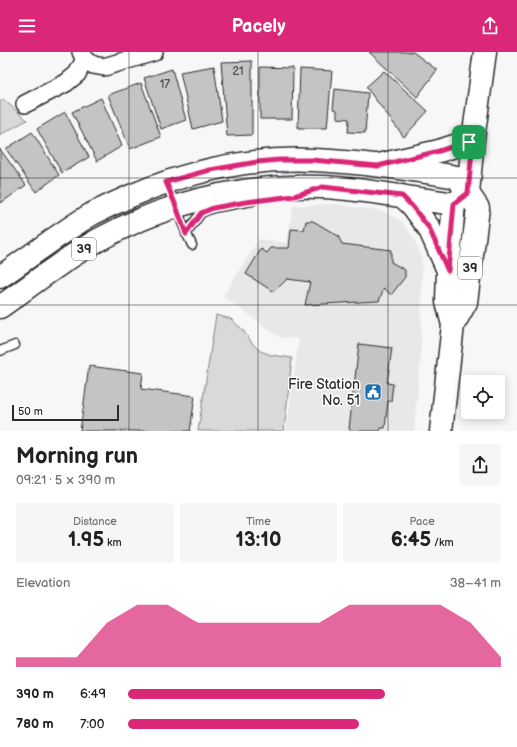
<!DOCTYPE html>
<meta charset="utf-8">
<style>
body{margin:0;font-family:"Balsamiq Sans",sans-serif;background:#f6f6f6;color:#202124;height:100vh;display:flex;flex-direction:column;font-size:15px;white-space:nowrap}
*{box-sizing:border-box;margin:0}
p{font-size:13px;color:#757577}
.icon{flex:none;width:22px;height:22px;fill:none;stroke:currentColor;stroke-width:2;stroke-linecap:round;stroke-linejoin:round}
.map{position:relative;height:379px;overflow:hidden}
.drawer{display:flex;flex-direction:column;background:#fff;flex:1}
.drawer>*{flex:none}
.controls{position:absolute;left:461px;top:323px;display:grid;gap:8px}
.controls a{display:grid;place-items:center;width:44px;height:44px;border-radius:4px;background:#fff;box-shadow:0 2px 10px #0003;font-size:20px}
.scale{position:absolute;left:12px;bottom:10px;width:107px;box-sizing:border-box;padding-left:4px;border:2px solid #2b2b2b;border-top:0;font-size:11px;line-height:14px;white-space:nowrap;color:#2b2b2b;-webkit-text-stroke:3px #fff;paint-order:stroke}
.pin{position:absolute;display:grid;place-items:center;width:34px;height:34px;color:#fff;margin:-17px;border-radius:8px;box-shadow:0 2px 6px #0006}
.round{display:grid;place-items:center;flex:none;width:42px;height:42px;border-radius:4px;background:#f6f6f6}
.summary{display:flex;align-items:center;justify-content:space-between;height:68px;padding:0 16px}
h1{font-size:22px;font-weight:800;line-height:30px}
.figures{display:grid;grid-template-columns:repeat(3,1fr);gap:6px;height:68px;padding:4px 16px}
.figures div{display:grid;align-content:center;border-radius:4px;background:#f6f6f6;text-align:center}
.figures b{font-size:20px;font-weight:800}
.figures small{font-size:11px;font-weight:400}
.figures p{font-size:11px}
.chart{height:112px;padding:8px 16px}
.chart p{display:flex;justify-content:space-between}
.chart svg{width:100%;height:72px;margin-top:4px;fill:#db2777;opacity:.7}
ul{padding:0 16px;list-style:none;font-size:13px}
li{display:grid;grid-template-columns:64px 48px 1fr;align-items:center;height:30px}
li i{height:10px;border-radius:5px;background:#db2777}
header{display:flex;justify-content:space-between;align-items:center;height:52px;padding:0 16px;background:#db2777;color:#fff;font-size:18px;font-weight:800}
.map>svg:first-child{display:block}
.built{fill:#e8e8e8}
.green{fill:#d9d9d9;stroke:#828282}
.building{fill:#c4c4c4;stroke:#2b2b2b}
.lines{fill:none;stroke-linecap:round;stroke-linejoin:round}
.service-casing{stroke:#2b2b2b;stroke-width:11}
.minor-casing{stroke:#2b2b2b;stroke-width:20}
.secondary-casing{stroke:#2b2b2b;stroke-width:25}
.primary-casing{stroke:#2b2b2b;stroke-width:25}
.service{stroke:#fff;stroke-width:8}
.minor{stroke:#fff;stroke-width:17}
.secondary{stroke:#fff;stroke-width:22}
.primary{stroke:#fff;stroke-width:22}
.route-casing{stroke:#fff;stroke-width:8}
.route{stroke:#db2777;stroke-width:5}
.grid{fill:none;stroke:#2b2b2b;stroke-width:1;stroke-opacity:0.55}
.labels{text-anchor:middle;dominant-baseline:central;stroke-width:3;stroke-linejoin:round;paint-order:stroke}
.number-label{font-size:12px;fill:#515151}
.shield{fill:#fff;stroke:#6b6b6b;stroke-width:1}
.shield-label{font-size:13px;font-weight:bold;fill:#2b2b2b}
.poi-label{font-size:14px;fill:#2b2b2b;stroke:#fff;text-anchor:end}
</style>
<header><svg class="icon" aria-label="menu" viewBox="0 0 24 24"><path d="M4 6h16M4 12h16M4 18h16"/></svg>Pacely<svg class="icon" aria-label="share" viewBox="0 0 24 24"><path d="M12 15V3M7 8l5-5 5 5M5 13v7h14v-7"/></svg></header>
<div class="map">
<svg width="517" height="379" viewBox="0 0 517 379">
<rect width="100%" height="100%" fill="#f7f7f7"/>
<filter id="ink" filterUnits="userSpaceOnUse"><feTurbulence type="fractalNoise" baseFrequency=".025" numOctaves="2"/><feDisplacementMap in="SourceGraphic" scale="8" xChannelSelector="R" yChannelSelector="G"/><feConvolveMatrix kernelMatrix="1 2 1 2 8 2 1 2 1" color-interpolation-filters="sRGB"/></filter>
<g filter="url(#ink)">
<!-- built -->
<path class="built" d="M335 152 381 159 393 164 402 170 411 182 418 195 422 210 421 300 414 379H286L299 287 279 285 223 244 259 187 287 191 293 154Z"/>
<!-- green -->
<path class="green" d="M3 47 27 68 0 83V50Z
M216 263 231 267 242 277 252 291 260 299 271 303 292 306 284 379H198Z"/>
<!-- building -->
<path class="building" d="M369 0H413L437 18 417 45Z
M252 9V83L227 84 221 10Z
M214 14 222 69 193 77 180 20Z
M260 15 293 16 292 67H260Z
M172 17 186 68 161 77 144 26Z
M300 17 332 19 327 76H298Z
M384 19 428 59 404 85 366 35Z
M141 31 161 85 130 97 108 43Z
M335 37 368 41 365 81 348 80 349 67 337 66V58L333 57Z
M101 46 122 94 97 109 72 60Z
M65 60 89 105 62 121 37 77Z
M32 80 59 123 36 140 6 97Z
M0 97 26 133 1 151 0 150Z
M306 169H313L330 179 338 184 342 192 391 198V210L405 218V225L391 243 384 236 379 249 305 253 310 230 287 227 274 240 246 222 261 197 267 201 271 196H289L291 177 304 178Z
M359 292 392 296 387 331 393 332 391 349H388L385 376H381L380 379H352L349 377Z
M89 314 143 321 141 337 195 344 190 379H80Z"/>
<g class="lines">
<defs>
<path id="service" d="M166 131C175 152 182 173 192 193
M186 182 201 161 213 156 252 149
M0 299 15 293"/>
<path id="minor" d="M81 0 85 7 93 13 104 15 154 0
M25 52 66 31 77 22 85 7"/>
<path id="secondary" d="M379 113 439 99 473 88
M468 141 473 88 485 0"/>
<path id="primary" d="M402 144 412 153 429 176 447 216
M0 225C31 204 60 181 92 162 106 155 119 149 133 143 190 119 252 105 313 108 361 110 410 117 457 125L478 156 466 250 453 273
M0 255C33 232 65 206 100 187 168 150 244 132 322 135 348 136 374 140 400 144 418 147 436 149 454 152
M441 379 453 273 447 250 448 219 454 152 465 143"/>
</defs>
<!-- service casing -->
<use href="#service" class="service-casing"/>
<!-- minor casing -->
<use href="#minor" class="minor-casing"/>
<!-- secondary casing -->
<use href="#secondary" class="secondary-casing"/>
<!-- primary casing -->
<use href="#primary" class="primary-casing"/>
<!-- service -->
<use href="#service" class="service"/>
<!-- minor -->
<use href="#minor" class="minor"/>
<!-- secondary -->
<use href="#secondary" class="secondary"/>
<!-- primary -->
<use href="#primary" class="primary"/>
</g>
</g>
<g class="lines" filter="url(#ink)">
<defs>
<path id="route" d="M473 88 468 141 454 152 448 219 429 176 412 154 402 144 385 142 323 135 294 144 246 150 213 156 201 161 186 182 176 154 166 130 210 118 257 110 279 108H312L378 114 439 99Z"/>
</defs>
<!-- route casing -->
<use href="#route" class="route-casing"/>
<!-- route -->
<use href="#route" class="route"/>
</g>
<!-- grid -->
<path class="grid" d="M129 0V379M258 0V379M388 0V379M0 126H517M0 253H517"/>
<!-- icons -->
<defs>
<symbol id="civic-square" viewBox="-11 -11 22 22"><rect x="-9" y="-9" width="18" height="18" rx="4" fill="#1f6fb2" stroke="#fff"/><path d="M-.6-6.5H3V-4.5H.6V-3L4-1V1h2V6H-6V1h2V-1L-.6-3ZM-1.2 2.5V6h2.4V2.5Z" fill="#fff"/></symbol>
</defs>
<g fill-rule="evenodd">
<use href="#civic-square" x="363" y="330" width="20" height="20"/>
</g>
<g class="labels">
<!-- number labels -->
<g class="number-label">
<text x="238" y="19">21</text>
<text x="165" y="32">17</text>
</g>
<!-- shield labels -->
<g class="shield">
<rect x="72" y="186" width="24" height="22" rx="3"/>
<rect x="458" y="205" width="24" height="22" rx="3"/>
</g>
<g class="shield-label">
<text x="84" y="197">39</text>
<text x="470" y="216">39</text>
</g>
<!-- poi labels -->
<g class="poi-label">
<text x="360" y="332">Fire Station<tspan x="360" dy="16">No. 51</tspan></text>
</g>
</g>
</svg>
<div class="controls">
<a><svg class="icon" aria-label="locate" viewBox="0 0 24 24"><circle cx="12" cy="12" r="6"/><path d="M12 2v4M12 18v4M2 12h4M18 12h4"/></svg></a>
</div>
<div class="scale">50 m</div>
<div class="pin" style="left:469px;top:90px;background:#1e9e55"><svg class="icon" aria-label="arrive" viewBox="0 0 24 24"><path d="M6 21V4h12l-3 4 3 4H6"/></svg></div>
</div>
<section class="drawer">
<div class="summary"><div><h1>Morning run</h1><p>09:21 · 5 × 390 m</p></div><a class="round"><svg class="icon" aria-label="share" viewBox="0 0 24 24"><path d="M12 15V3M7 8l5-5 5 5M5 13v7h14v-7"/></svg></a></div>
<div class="figures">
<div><p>Distance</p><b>1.95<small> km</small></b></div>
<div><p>Time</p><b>13:10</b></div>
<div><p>Pace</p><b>6:45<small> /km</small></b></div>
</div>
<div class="chart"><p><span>Elevation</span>38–41 m</p>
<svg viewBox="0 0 160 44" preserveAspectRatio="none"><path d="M0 44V38L10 38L20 38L30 17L40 6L50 6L60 17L70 17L80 17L90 17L100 17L110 6L120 6L130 6L140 6L150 17L160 38V44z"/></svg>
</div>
<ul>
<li><b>390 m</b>6:49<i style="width:69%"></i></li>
<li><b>780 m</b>7:00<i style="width:62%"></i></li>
</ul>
</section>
